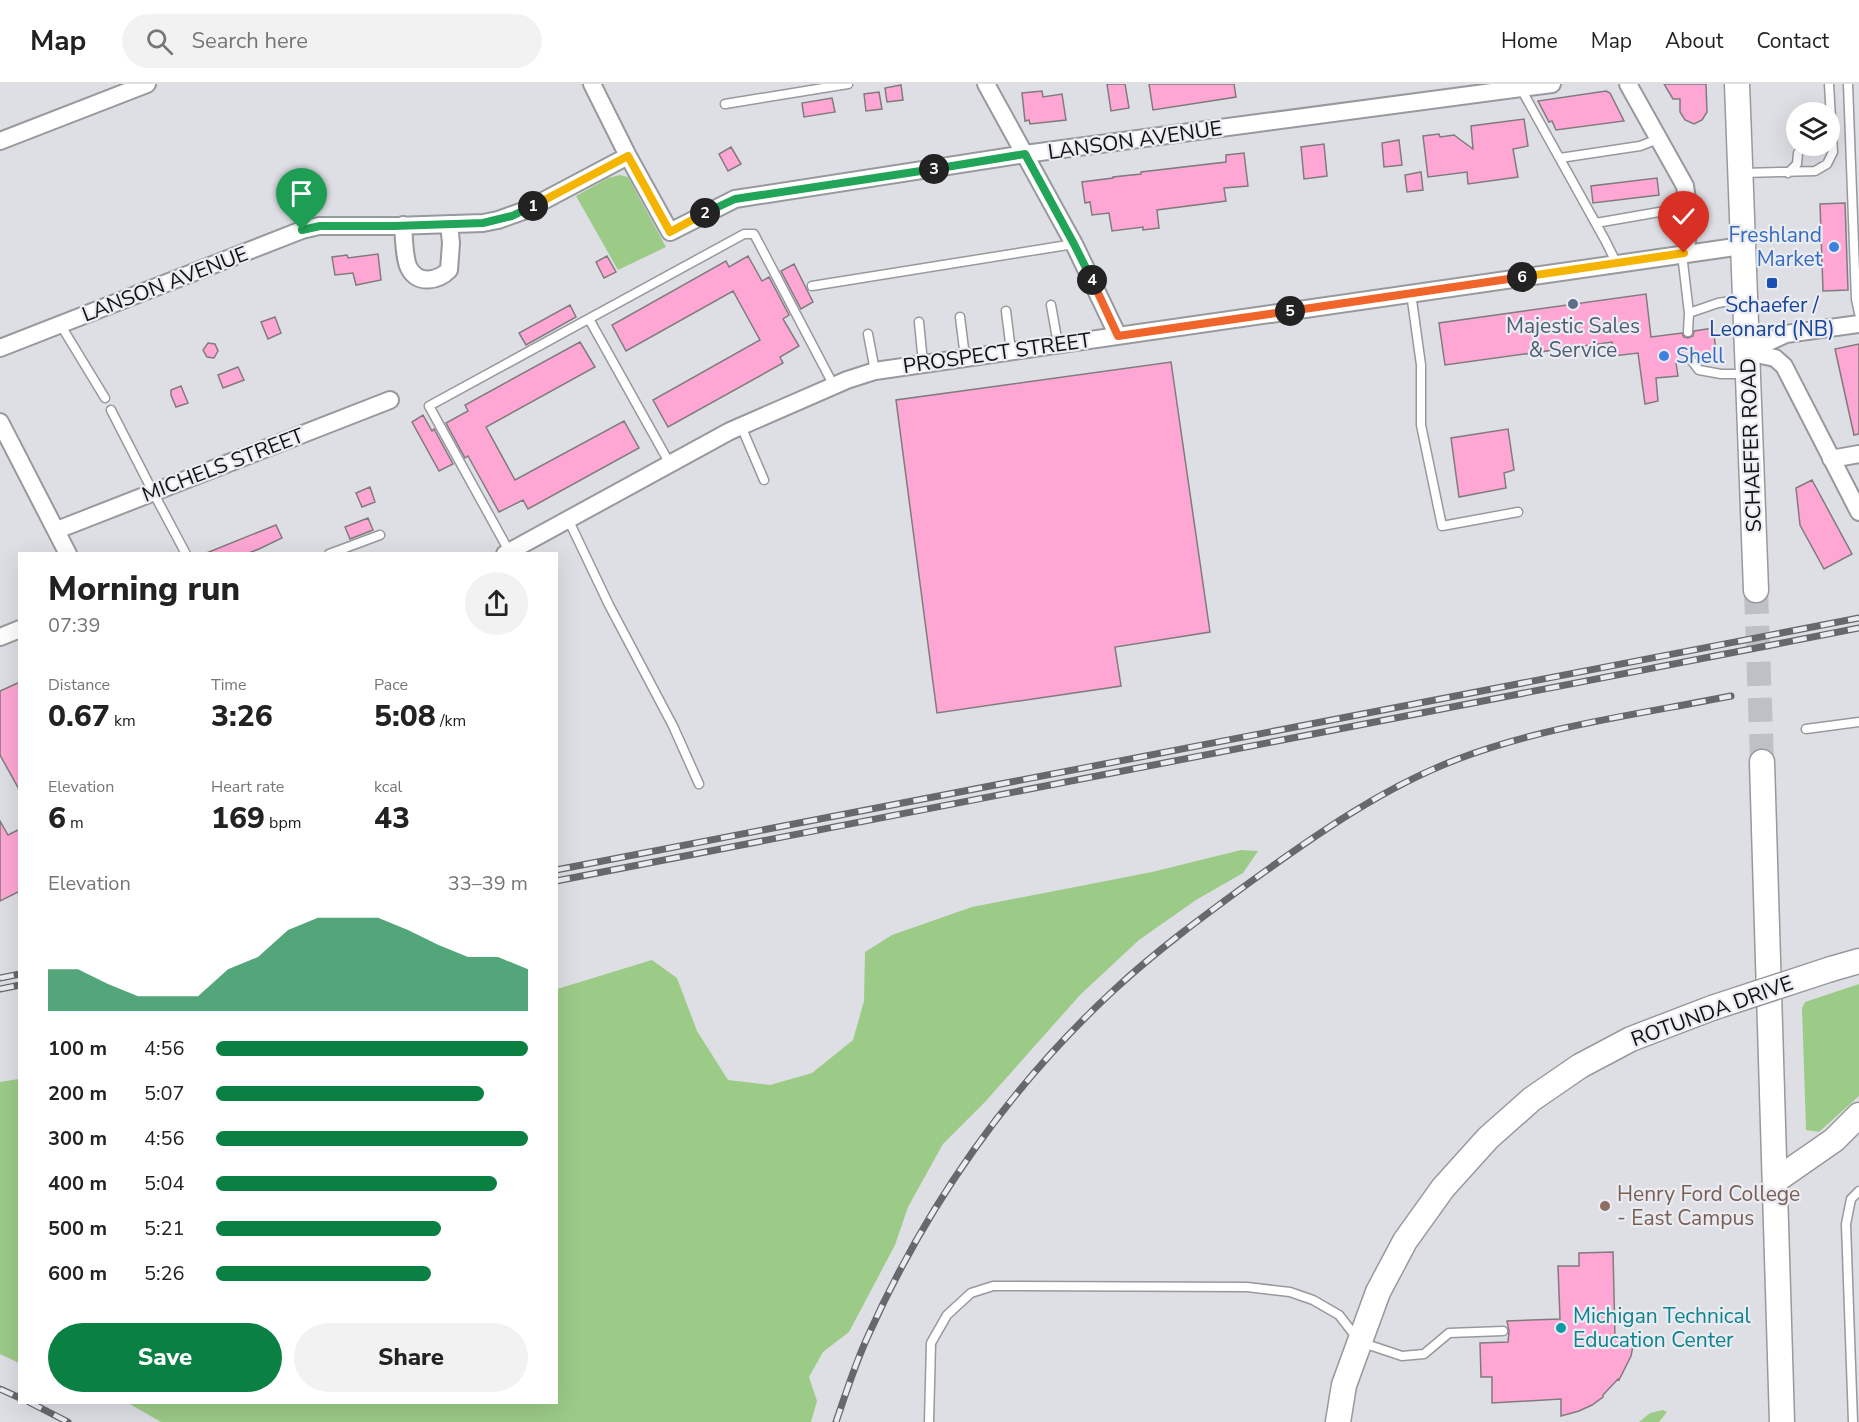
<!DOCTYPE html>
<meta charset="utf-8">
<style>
body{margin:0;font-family:"Nunito Sans",sans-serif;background:#f2f2f2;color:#222;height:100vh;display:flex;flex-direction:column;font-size:22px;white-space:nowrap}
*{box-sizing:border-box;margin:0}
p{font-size:20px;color:#767676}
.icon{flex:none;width:33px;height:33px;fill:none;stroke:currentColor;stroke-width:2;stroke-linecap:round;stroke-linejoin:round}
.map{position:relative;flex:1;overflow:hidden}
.panel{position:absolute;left:18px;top:468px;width:540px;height:852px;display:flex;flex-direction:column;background:#fff;border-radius:0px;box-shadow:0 6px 24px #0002}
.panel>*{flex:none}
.controls{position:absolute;left:1786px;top:18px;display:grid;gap:12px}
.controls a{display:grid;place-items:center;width:54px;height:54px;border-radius:50%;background:#fff;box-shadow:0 6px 24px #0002;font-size:30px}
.pin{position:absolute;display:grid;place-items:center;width:51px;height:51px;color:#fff;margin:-62px -26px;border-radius:50% 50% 50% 0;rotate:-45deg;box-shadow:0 0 6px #0007}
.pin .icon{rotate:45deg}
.km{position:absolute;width:30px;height:30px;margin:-15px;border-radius:50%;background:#222;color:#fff;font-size:16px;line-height:30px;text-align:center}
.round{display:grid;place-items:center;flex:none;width:63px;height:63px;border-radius:32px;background:#f2f2f2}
.summary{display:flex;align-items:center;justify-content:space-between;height:102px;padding:0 30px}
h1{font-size:33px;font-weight:800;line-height:45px}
.metrics{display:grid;grid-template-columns:repeat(3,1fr);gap:9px;height:102px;padding:6px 30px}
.metrics div{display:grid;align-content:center}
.metrics b{font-size:30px;font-weight:800}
.metrics small{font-size:16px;font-weight:400}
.metrics p{font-size:16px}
.chart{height:168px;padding:12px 30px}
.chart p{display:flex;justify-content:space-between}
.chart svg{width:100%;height:108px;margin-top:6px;fill:#0b8043;opacity:.7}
.action{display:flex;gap:12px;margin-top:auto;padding:12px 30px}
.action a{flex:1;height:69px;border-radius:36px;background:#0b8043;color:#fff;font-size:24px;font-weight:800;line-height:69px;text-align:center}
.action a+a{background:#f2f2f2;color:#222}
ul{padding:0 30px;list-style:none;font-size:20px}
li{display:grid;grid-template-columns:96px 72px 1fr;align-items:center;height:45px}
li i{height:15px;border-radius:8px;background:#0b8043}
header{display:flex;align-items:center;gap:36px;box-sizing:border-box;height:84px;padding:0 30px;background:#fff;border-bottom:2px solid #e0e0e0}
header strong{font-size:28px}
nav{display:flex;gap:33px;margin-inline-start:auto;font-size:21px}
.search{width:420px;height:54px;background:#f2f2f2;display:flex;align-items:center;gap:15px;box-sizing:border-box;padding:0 21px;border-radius:33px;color:#767676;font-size:22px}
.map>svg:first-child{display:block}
.green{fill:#9ccb88}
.building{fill:#fea7d4;stroke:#807b7d;stroke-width:1.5}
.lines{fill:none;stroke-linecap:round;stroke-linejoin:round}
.secondary-tunnel{stroke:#bfc0c5;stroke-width:24;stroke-dasharray:24 12;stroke-linecap:butt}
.service-casing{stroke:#97999d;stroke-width:11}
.minor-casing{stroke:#97999d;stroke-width:20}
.secondary-casing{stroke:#97999d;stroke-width:27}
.service{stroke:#fff;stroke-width:8}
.minor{stroke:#fff;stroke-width:16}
.secondary{stroke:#fff;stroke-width:24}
.rail-casing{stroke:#67686a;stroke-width:7}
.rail{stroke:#ebecf1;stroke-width:4.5;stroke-dasharray:14;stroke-linecap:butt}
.secondary-bridge-casing{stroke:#97999d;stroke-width:27;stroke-linecap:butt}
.secondary-bridge{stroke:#fff;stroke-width:24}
.split-1-casing{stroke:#fff;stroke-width:12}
.split-2-casing{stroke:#fff;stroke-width:12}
.split-3-casing{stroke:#fff;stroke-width:12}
.split-4-casing{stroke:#fff;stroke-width:12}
.split-5-casing{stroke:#fff;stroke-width:12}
.split-6-casing{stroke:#fff;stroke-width:12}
.split-7-casing{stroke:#fff;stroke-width:12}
.split-1{stroke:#22a559;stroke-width:8}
.split-2{stroke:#f5b400;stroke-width:8}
.split-3{stroke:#22a559;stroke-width:8}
.split-4{stroke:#22a559;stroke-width:8}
.split-5{stroke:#f0652b;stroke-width:8}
.split-6{stroke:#f0652b;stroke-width:8}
.split-7{stroke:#f5b400;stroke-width:8}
.shop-dot{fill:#3f7fe0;stroke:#ebecf1;stroke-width:2}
.transit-dot{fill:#1a4fb4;stroke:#ebecf1;stroke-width:2}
.service-dot{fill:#5c6f8a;stroke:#ebecf1;stroke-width:2}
.education-dot{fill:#8d6e63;stroke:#ebecf1;stroke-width:2}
.culture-dot{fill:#0f9aa8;stroke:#ebecf1;stroke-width:2}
.labels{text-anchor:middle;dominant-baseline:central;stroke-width:4.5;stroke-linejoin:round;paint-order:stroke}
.street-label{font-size:21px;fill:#111213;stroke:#ebecf1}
.shop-label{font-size:21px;fill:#366cbe;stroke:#ebecf1;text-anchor:end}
.transit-label{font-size:21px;fill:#164399;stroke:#ebecf1}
.service-label{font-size:21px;fill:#4e5e75;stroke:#ebecf1}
.education-label{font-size:21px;fill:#785e54;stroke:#ebecf1;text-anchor:start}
.culture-label{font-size:21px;fill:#0d838f;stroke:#ebecf1;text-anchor:start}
</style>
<header>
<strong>Map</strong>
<div class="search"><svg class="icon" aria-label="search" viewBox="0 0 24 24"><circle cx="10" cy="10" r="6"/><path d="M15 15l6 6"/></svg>Search here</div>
<nav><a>Home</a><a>Map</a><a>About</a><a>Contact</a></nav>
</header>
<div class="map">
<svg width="1859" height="1338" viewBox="0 0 1859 1338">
<rect width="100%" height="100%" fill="#dedfe4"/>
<!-- green -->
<path class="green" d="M620 91 628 93 666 163 618 186 576 112 608 94Z
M1241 766 1258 767 1243 789 1196 816 1139 856 1080 911 985 1018 943 1060 908 1123 895 1161 849 1248 823 1268 809 1293 817 1317 811 1338H161L128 1319 556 1318 557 905 652 876 677 894 697 947 728 996 770 1001 812 989 853 956 864 917 865 868 892 851 972 823 1152 788Z
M1859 900V1012L1819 1048 1806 1046 1802 924 1805 918Z
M19 995H20L19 1279 0 1270V998Z
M1663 1326 1667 1328 1659 1338H1639L1650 1329Z"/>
<!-- building -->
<path class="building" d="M1107 0H1125L1129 24 1111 27Z
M1149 0H1234L1236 13 1153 26Z
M1664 0H1706L1707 28 1702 36 1694 40 1685 36 1680 28V15H1673Z
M901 1 903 16 887 18 885 4Z
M1042 7 1043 13 1062 10 1066 36 1030 40 1029 36 1025 37 1022 9Z
M1606 7 1610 9 1624 37 1556 46 1552 37 1549 38 1538 17Z
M879 8 882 25 866 27 864 10Z
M832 14 835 28 804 33 802 19Z
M1524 35 1528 62 1513 65 1518 93 1468 100 1467 88 1428 93 1423 52 1439 50 1440 53 1454 51 1473 65 1471 42Z
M1399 56 1402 81 1384 83 1382 59Z
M1324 60 1327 92 1304 95 1301 63Z
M731 63 741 80 728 87 719 70Z
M1244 69 1248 102 1224 104 1226 117 1157 126 1159 144 1143 146V143L1112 147 1109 129 1092 131 1090 118 1085 119 1082 98 1113 94V93L1141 90V88L1226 78V71Z
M1421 88 1423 106 1407 108 1405 91Z
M1657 94 1659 111 1593 119 1591 102Z
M1845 119 1848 206 1823 207 1820 120Z
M378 170 381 196 356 201 353 189 335 191 332 173 347 171 348 174Z
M607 172 616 188 604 194 596 178Z
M748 172 762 197 769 193 789 231 783 235 799 262 780 273 783 279 668 343 653 316 760 256 733 207 626 267 612 241 726 177 729 183Z
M794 180 813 218 801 225 781 187Z
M1646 210 1651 253 1682 249 1684 253 1688 254 1693 252 1694 247 1713 244 1717 273 1699 276 1695 271H1691L1686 274V278L1676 279 1678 292 1656 294 1658 317 1645 320 1638 269 1614 272 1612 258 1445 281 1439 239Z
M570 221 576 233 526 261 519 249Z
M275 233 281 249 268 255 261 238Z
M580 258 595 283 486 343 515 396 624 337 639 364 528 425 523 416 499 428 468 372 465 374 446 339 468 327 465 321Z
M208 259 215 260 218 267 214 274 207 273 203 266Z
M1859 260V350L1854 351 1835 265Z
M1171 278 1210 548 1115 563 1121 602 937 629 896 316Z
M238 283 244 296 223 304 218 291Z
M181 302 188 319 176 323 171 311V306Z
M423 331 432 347 434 345 453 380 439 387 412 338Z
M1508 345 1514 386 1504 389 1506 404 1459 413 1451 354Z
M1812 396 1852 470 1824 485 1800 441 1796 404Z
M370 403 375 418 362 423 356 409Z
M368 434 373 446 350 455 345 443Z
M276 441 282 454 259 465 246 470H204Z
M20 598V707L0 671V607Z
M0 737 8 751 20 745V807L0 817Z
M1613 1168 1615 1253 1635 1252 1631 1272 1619 1296 1618 1295 1603 1311V1313L1592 1321 1579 1327 1561 1332V1315L1492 1319V1293H1481L1480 1259 1508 1258 1509 1247 1507 1237 1560 1235 1558 1182H1579V1169Z"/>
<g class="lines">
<!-- secondary-tunnel -->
<path class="secondary-tunnel" d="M1756 506 1762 678"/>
<defs>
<path id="service" d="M1848 0 1856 215 1859 229
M1520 3 1605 156 1617 180
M725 20 848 0
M1560 74 1640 62 1658 55
M1743 89 1815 87 1827 80 1833 68 1829 0
M1788 89 1797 80 1798 69
M1596 139 1665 127
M1682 170 1689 229 1688 248
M812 202 1074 160
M1411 209 1421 281V341L1442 442 1518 428
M1051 221 1058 260
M1006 227 1011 267
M1689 229 1718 219 1744 215
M960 233 965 273
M589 235 670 380
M919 238 923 279
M60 240 105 314
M868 250 875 287
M1692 277 1699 286 1721 290H1747
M111 326 153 408 186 470
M741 342 764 396
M568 435 609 521 673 642 699 700
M509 467 429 322 744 150H754L834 302
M329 470 380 451
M1806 645 1859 638
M929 1338 931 1259 947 1231 971 1209 993 1202 1247 1203 1290 1208 1313 1216 1339 1231 1360 1258 1402 1272 1424 1270 1449 1249 1503 1247
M1853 1338 1846 1140 1851 1115 1859 1107"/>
<path id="minor" d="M592 0 628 72 670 148 735 115 1025 70 1552 0
M986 0 1074 160 1118 252
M1628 0 1685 102 1690 136 1685 169
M0 57 147 0
M403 141C404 152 404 175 409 184 418 201 438 197 449 186L451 159 449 140
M0 264 302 146 319 142H394L483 139 498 136 526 126 628 72
M1747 268 1775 274 1784 282 1859 428
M1747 268 1786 250 1859 240
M0 338 68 470
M1831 375 1859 370
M57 446 390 316
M505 470 730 347 847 296 875 287 1742 162
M0 553 20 545"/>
<path id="secondary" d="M1737 0 1756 506
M1762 678 1782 1338
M1831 885 1859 877
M1775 1097 1834 1056 1859 1031
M1338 1338 1344 1301 1378 1208 1405 1157 1443 1104 1488 1054 1532 1015 1580 982 1631 955 1712 924"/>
</defs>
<!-- service casing -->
<use href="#service" class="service-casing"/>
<!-- minor casing -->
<use href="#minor" class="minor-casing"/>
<!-- secondary casing -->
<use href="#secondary" class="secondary-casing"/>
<!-- service -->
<use href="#service" class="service"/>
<!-- minor -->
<use href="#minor" class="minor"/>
<!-- secondary -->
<use href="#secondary" class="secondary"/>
<defs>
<path id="rail" d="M556 786 1859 534
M556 797 1859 544
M0 894 20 890
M0 905 20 901
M0 1305 20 1314
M29 1318 68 1338
M836 1338C846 1309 855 1280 868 1252 926 1122 1009 1003 1114 906 1157 866 1205 831 1253 796 1317 750 1384 703 1458 675 1545 642 1640 630 1731 612"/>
</defs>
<!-- rail casing -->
<use href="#rail" class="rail-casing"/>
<!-- rail -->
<use href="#rail" class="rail"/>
<defs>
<path id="secondary-bridge" d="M1712 924 1831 885"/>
</defs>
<!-- secondary-bridge casing -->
<use href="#secondary-bridge" class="secondary-bridge-casing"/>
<!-- secondary-bridge -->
<use href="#secondary-bridge" class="secondary-bridge"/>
</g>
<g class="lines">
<defs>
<path id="split-1" d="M302 146 320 142H394L483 139 512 132 533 122"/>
<path id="split-2" d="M533 122 628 72 670 148 705 129"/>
<path id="split-3" d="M705 129 735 115 934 85"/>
<path id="split-4" d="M934 85 1025 70 1074 160 1092 196"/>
<path id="split-5" d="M1092 196 1118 252 1290 227"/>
<path id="split-6" d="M1290 227 1522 193"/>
<path id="split-7" d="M1522 193 1684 169"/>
</defs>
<!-- split-1 casing -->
<use href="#split-1" class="split-1-casing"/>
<!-- split-2 casing -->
<use href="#split-2" class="split-2-casing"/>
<!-- split-3 casing -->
<use href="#split-3" class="split-3-casing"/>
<!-- split-4 casing -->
<use href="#split-4" class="split-4-casing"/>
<!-- split-5 casing -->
<use href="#split-5" class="split-5-casing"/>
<!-- split-6 casing -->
<use href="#split-6" class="split-6-casing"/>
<!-- split-7 casing -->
<use href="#split-7" class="split-7-casing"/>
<!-- split-1 -->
<use href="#split-1" class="split-1"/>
<!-- split-2 -->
<use href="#split-2" class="split-2"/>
<!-- split-3 -->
<use href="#split-3" class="split-3"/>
<!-- split-4 -->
<use href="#split-4" class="split-4"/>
<!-- split-5 -->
<use href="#split-5" class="split-5"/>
<!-- split-6 -->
<use href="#split-6" class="split-6"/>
<!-- split-7 -->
<use href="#split-7" class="split-7"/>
</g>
<!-- markers -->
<g class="shop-dot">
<circle cx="1834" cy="163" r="6"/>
<circle cx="1664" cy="272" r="6"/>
</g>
<rect class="transit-dot" x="1766" y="193" width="12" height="12" rx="3"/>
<circle class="service-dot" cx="1573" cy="220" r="6"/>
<circle class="education-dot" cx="1605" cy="1122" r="6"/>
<circle class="culture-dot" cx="1561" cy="1244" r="6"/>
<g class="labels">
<!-- street labels -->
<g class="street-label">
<text transform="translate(1135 56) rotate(-8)">LANSON AVENUE</text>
<text transform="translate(165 200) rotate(-21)">LANSON AVENUE</text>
<text transform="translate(997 269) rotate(-8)">PROSPECT STREET</text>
<text transform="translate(1751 361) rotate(-92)">SCHAEFER ROAD</text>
<text transform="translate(223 381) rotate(-21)">MICHELS STREET</text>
<text transform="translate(1712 927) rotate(-20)">ROTUNDA DRIVE</text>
</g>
<!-- shop labels -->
<g class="shop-label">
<text x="1822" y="151">Freshland<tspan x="1822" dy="24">Market</tspan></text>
<text x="1676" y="272" text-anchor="start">Shell</text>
</g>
<!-- transit labels -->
<g class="transit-label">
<text x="1772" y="221">Schaefer /<tspan x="1772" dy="24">Leonard (NB)</tspan></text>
</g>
<!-- service labels -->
<g class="service-label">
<text x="1573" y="242">Majestic Sales<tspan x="1573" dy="24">&amp; Service</tspan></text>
</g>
<!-- education labels -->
<g class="education-label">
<text x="1617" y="1110">Henry Ford College<tspan x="1617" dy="24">- East Campus</tspan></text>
</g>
<!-- culture labels -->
<g class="culture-label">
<text x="1573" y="1232">Michigan Technical<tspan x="1573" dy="24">Education Center</tspan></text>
</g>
</g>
</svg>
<div class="controls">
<a><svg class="icon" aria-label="layers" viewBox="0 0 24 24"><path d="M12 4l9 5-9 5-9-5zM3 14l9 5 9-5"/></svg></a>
</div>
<div class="pin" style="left:302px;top:146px;background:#1e9e55"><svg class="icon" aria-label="arrive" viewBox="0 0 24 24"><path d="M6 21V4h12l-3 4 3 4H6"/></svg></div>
<div class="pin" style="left:1684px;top:169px;background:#d93025"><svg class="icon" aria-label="check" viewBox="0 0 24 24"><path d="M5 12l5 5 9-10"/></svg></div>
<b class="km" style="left:533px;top:122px">1</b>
<b class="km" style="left:705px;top:129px">2</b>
<b class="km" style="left:934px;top:85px">3</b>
<b class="km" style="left:1092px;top:196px">4</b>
<b class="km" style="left:1290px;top:227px">5</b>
<b class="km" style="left:1522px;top:193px">6</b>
<section class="panel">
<div class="summary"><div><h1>Morning run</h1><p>07:39</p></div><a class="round"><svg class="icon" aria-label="share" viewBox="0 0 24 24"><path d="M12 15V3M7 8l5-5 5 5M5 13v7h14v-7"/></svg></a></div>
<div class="metrics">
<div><p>Distance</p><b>0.67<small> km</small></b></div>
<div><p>Time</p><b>3:26</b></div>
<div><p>Pace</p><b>5:08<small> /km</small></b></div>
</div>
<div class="metrics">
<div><p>Elevation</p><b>6<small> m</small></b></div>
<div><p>Heart rate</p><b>169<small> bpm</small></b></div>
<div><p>kcal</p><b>43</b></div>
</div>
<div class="chart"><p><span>Elevation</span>33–39 m</p>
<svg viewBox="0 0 160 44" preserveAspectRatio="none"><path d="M0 44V27L10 27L20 33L30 38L40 38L50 38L60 27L70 22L80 11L90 6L100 6L110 6L120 11L130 17L140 22L150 22L160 27V44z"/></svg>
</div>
<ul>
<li><b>100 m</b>4:56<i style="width:100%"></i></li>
<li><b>200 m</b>5:07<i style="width:86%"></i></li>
<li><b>300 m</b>4:56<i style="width:100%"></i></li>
<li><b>400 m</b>5:04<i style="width:90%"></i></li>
<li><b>500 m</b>5:21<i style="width:72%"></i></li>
<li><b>600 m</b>5:26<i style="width:69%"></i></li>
</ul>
<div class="action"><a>Save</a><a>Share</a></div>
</section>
</div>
